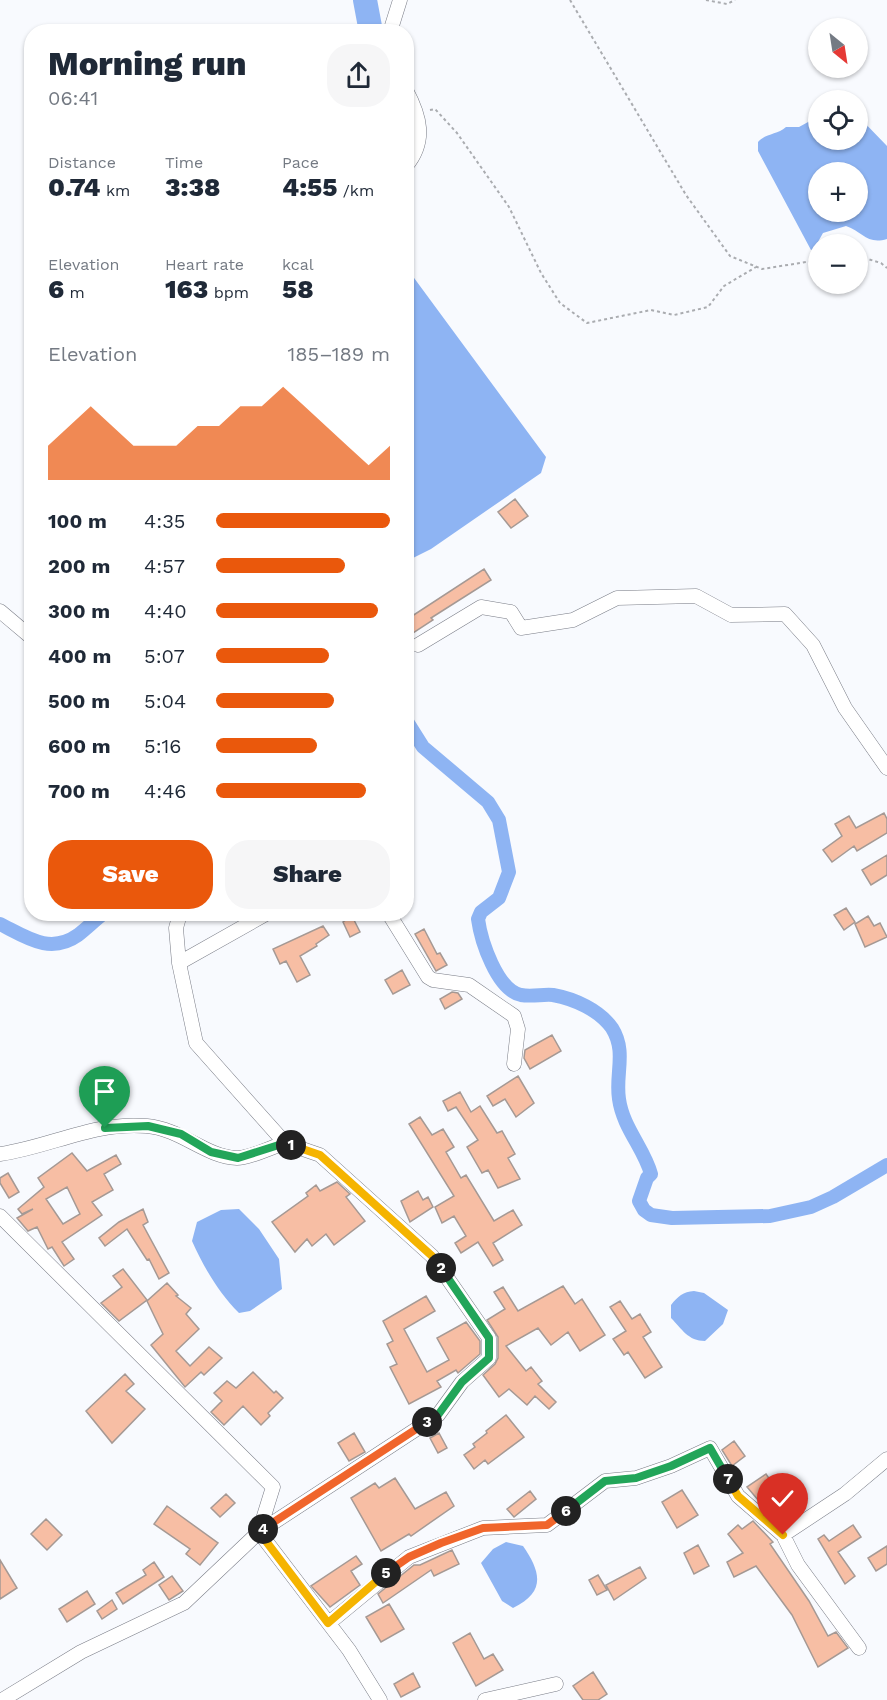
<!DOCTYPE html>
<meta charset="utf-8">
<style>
body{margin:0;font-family:"Work Sans",sans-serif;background:#f6f6f7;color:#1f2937;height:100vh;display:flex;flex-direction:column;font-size:22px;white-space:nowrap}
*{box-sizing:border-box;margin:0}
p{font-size:20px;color:#747a83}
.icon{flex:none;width:33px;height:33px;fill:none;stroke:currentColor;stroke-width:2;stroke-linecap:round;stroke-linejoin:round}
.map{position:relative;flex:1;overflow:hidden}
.panel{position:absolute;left:24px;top:24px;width:390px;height:897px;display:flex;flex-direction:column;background:#fff;border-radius:24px;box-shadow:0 2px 4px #0004}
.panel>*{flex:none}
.needle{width:39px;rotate:150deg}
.fabs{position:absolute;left:808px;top:18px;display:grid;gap:12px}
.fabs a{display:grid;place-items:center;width:60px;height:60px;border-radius:50%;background:#fff;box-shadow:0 2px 4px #0004;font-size:30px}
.pin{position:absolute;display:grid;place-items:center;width:51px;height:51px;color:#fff;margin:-62px -26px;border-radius:50% 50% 50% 0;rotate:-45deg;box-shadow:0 0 6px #0007}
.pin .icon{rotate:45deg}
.km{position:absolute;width:30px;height:30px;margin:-15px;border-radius:50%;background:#222;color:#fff;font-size:16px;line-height:30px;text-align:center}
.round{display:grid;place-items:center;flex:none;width:63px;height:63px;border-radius:24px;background:#f6f6f7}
.headline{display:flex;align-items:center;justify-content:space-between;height:102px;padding:0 24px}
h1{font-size:33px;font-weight:800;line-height:45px}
.metrics{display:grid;grid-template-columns:repeat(3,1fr);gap:9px;height:102px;padding:6px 24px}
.metrics div{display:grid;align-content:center}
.metrics b{font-size:26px;font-weight:800}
.metrics small{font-size:16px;font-weight:400}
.metrics p{font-size:16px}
.chart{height:168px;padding:12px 24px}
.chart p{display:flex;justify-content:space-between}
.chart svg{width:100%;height:108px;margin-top:6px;fill:#ea580c;opacity:.7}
.cta{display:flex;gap:12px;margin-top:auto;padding:12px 24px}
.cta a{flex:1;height:69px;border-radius:24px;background:#ea580c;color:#fff;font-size:24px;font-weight:800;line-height:69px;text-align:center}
.cta a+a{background:#f6f6f7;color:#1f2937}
ul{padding:0 24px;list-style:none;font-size:20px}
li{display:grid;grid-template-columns:96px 72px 1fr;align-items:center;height:45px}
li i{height:15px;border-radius:8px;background:#ea580c}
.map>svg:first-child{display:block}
.water{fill:#8eb4f3;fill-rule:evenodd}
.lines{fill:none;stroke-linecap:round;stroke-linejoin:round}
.canal{stroke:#8eb4f3;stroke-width:14}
.river{stroke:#8eb4f3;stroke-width:24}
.building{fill:#f7bea4;stroke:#a59994;stroke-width:1.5;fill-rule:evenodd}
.minor-casing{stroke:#797c86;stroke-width:15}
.path{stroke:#aaacb0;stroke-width:2;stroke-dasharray:3 3;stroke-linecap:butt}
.minor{stroke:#fff;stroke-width:14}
.split-1-casing{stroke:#fff;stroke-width:12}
.split-2-casing{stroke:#fff;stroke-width:12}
.split-3-casing{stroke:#fff;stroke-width:12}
.split-4-casing{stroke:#fff;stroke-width:12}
.split-5-casing{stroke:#fff;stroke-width:12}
.split-6-casing{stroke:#fff;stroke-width:12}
.split-7-casing{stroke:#fff;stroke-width:12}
.split-8-casing{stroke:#fff;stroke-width:12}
.split-1{stroke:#22a559;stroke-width:8}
.split-2{stroke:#f5b400;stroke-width:8}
.split-3{stroke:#22a559;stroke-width:8}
.split-4{stroke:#f0652b;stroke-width:8}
.split-5{stroke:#f5b400;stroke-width:8}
.split-6{stroke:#f0652b;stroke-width:8}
.split-7{stroke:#22a559;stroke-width:8}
.split-8{stroke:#f5b400;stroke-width:8}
</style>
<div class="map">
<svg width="887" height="1700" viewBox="0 0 887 1700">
<rect width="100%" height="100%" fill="#f8fafe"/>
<!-- water -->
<path class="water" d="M819 116V140H858V116L887 146V239C867 245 863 232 846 226L823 233 814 249 811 250 758 151V142C766 133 777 135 786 127H799ZM858 172V212H819V172Z
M406 267 546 457 541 473 431 549 407 561Z
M239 1209 259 1229 279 1259 282 1289 250 1311 239 1313C219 1293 204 1268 192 1241L197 1222 221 1210Z
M694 1291 704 1293 728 1310 723 1324 705 1341C688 1341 682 1329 671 1318V1305C678 1296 683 1292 694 1291Z
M506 1542 523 1546C541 1572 546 1592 513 1608L502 1601 481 1563 493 1549Z"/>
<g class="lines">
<!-- canal -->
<path class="canal" d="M406 720 423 747 488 802 499 820 509 872 499 898 481 912 478 919C481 941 497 990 521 995 532 997 543 994 553 995 575 999 599 1010 612 1028 627 1052 615 1074 619 1099 623 1128 644 1148 651 1174L647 1178 639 1201 644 1210 651 1215 672 1218 770 1216 811 1207 833 1197 887 1165
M0 924C26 937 50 955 78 935 87 928 95 920 103 914"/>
<!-- river -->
<path class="river" d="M365 0 371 32"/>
</g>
<!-- building -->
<path class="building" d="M515 499 528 516 511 528 498 512Z
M484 569 491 580 431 618 433 620 410 635 406 629V620Z
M884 813 887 819V833L857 851 854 846 832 862 823 850 842 836 835 824 849 816 856 828Z
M887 855V875L871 885 862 870Z
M846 908 855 922 844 930 834 915Z
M352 916 360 932 350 937 343 922Z
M868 916 874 926 880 923 887 937 865 947 855 924Z
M323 926 329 935 316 944 317 946 300 956 310 975 297 982 286 961 280 964 273 949Z
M424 929 437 954 440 953 447 965 436 971 415 934Z
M402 970 410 985 393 994 385 980Z
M452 992 458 993 462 999 445 1009 440 999Z
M552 1035 561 1051 530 1069 524 1058 525 1050Z
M518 1076 534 1103 516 1117 505 1099 493 1106 487 1096Z
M460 1092 471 1112 480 1106 497 1133 502 1131 515 1154 508 1158 520 1179 498 1188 488 1170 482 1173 467 1147 478 1140 456 1107 448 1111 443 1101Z
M420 1117 432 1135 443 1129 454 1147 446 1152 461 1178 466 1175 494 1221 513 1210 522 1225 493 1243 503 1260 493 1266 478 1242 461 1253 455 1243 466 1236 454 1216 442 1223 435 1207 454 1196 409 1124Z
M72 1153 87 1171 116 1155 121 1164 104 1174 113 1190 92 1202 102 1215 62 1242 74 1259 64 1266 52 1247 48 1249 37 1227 28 1231 17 1218 33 1209 22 1214 18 1209 44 1187 38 1178ZM67 1187 80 1214 63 1224 46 1199Z
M8 1173 19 1192 9 1198 0 1183V1178Z
M337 1182 350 1194 346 1197 365 1221 334 1245 326 1234 312 1246 307 1239 295 1252 272 1222 308 1196 306 1193 316 1185 320 1191Z
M418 1191 423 1200 428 1197 433 1207 410 1222 401 1201Z
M143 1209 148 1222 143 1225 169 1273 159 1279 149 1259 147 1260 127 1229 105 1246 99 1238 119 1222Z
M123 1269 147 1300 119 1321 101 1303 122 1287 113 1276Z
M167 1283 178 1295 176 1296 191 1308 186 1314 199 1329 176 1351 190 1366 209 1347 222 1358 204 1375 201 1372 185 1387 151 1345 163 1334 147 1301Z
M563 1286 575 1304 582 1299 605 1335 580 1351 568 1332 551 1345 538 1328 506 1346 526 1371 531 1367 542 1381 538 1384 556 1402 549 1409 535 1396 527 1405 509 1389 499 1397 483 1375 495 1364 498 1358V1337L487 1320 505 1309 494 1292 503 1287 518 1311Z
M426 1296 435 1311 404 1329 427 1372 449 1360 437 1338 466 1322 480 1341V1354L458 1373 456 1370 437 1381 441 1387 409 1404 390 1367 397 1364 387 1344 393 1341 383 1321Z
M620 1301 632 1319 640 1314 651 1332 643 1337 662 1367 645 1378 628 1352 624 1355 613 1339 626 1331 610 1307Z
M253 1372 274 1393 276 1391 283 1398 268 1413 270 1416 261 1425 243 1406 224 1425 211 1412 222 1401 214 1393 227 1381 236 1388Z
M125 1374 134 1384 126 1391 145 1409 112 1443 86 1411Z
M506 1415 524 1437 488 1464 485 1460 474 1469 464 1455 475 1447 473 1444 487 1433 486 1431Z
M354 1433 365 1452 349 1461 338 1443Z
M439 1433 447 1448 438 1453 430 1438Z
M734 1441 745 1456 732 1466 722 1450Z
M766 1474 781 1496 764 1507 747 1487Z
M395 1478 415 1509 446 1492 454 1506 411 1536 409 1534 381 1551 351 1498 375 1483 379 1488Z
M682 1490 698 1515 677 1528 662 1502Z
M530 1491 536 1499 514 1517 507 1509Z
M226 1494 235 1503 220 1517 211 1508Z
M167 1506 218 1543 200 1565 186 1554 190 1549 154 1524Z
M46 1519 62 1535 47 1550 31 1534Z
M753 1521 773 1542 770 1544 809 1601 828 1636 836 1632 848 1648 818 1667 792 1615 756 1566 734 1577 727 1562 743 1553 728 1534 738 1525 742 1529Z
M853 1525 861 1537 838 1552 855 1576 845 1584 818 1539 824 1535 829 1541Z
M698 1545 709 1566 694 1574 684 1553Z
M887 1546V1564L876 1571 868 1558Z
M452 1550 459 1564 434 1576 431 1570 383 1603 378 1594 414 1565H420Z
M356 1556 362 1564 351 1571 360 1585 330 1607 311 1586Z
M0 1560 17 1588 0 1599Z
M154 1562 164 1577 123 1604 116 1593 146 1575 143 1570Z
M640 1567 646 1578 614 1600 606 1585Z
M598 1575 607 1590 597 1595 589 1580Z
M172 1576 183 1591 169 1600 159 1585Z
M87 1591 95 1604 67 1622 59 1609Z
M112 1600 117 1609 102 1619 97 1611Z
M389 1604 404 1629 381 1642 366 1617Z
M470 1633 484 1659 493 1654 503 1670 476 1686 453 1643Z
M593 1672 607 1694 598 1700H583L573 1686Z
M413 1673 420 1687 401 1697 394 1684Z"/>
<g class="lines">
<defs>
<path id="minor" d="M390 32 400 0
M406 90C420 116 427 141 406 166
M0 611 32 638
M418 645 481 607 511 612 521 628 573 620 617 598 696 596 731 615 785 614 813 645 845 708 887 768
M180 914 176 928 179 963 196 1043 285 1143 320 1155 432 1256 489 1338V1358L462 1382 438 1415 259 1532 349 1650 380 1700
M389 914 428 977 433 980 469 985 514 1016 518 1029 514 1064
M179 963 266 914
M0 1154C50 1147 95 1121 147 1126 181 1129 206 1157 237 1158 251 1158 271 1147 285 1143
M0 1216 273 1487 259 1532 184 1603 81 1652 2 1700
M783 1535 798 1565 859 1648
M329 1623 409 1557 483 1528 547 1525 605 1481 636 1478 671 1466 710 1448 738 1496 783 1535 845 1494 887 1459
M485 1700 556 1684"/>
</defs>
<!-- minor casing -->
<use href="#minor" class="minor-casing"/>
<!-- path -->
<path class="path" d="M570 0 686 195 730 256 762 269 819 260
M706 0 727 4 735 0
M430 110 435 109 457 133 509 207 541 273 560 303 587 323 651 310 674 315 708 307 724 286 756 267
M858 256 881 263 887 268"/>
<!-- minor -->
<use href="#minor" class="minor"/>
</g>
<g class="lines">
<defs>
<path id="split-1" d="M105 1128 148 1126 181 1134 211 1152 238 1158 285 1143 291 1145"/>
<path id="split-2" d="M291 1145 320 1155 432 1256 441 1268"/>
<path id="split-3" d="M427 1422 438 1415 462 1382 489 1358V1338L441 1268"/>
<path id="split-4" d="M263 1529 427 1422"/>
<path id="split-5" d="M263 1529 259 1532 328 1623 386 1573"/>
<path id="split-6" d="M386 1573 409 1557 441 1543 483 1528 547 1525 566 1511"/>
<path id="split-7" d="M566 1511 605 1481 636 1478 671 1466 710 1448 728 1479"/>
<path id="split-8" d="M728 1479 738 1496 783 1535"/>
</defs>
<!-- split-1 casing -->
<use href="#split-1" class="split-1-casing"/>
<!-- split-2 casing -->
<use href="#split-2" class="split-2-casing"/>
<!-- split-3 casing -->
<use href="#split-3" class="split-3-casing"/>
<!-- split-4 casing -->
<use href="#split-4" class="split-4-casing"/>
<!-- split-5 casing -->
<use href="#split-5" class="split-5-casing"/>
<!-- split-6 casing -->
<use href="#split-6" class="split-6-casing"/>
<!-- split-7 casing -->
<use href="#split-7" class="split-7-casing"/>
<!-- split-8 casing -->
<use href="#split-8" class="split-8-casing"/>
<!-- split-1 -->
<use href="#split-1" class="split-1"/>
<!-- split-2 -->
<use href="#split-2" class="split-2"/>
<!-- split-3 -->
<use href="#split-3" class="split-3"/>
<!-- split-4 -->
<use href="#split-4" class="split-4"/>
<!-- split-5 -->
<use href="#split-5" class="split-5"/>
<!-- split-6 -->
<use href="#split-6" class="split-6"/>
<!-- split-7 -->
<use href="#split-7" class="split-7"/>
<!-- split-8 -->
<use href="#split-8" class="split-8"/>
</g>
</svg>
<div class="fabs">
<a><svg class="needle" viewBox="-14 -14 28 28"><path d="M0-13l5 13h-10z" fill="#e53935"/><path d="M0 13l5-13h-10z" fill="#747a83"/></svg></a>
<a><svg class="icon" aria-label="locate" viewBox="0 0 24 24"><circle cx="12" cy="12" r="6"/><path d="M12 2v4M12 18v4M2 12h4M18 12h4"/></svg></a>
<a>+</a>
<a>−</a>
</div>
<div class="pin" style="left:105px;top:1128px;background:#1e9e55"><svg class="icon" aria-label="arrive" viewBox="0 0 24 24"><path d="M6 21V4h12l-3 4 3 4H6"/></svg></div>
<div class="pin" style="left:783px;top:1535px;background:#d93025"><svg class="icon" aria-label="check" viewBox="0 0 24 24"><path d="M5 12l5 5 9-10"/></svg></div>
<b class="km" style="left:291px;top:1145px">1</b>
<b class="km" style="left:441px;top:1268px">2</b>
<b class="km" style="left:427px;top:1422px">3</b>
<b class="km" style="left:263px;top:1529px">4</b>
<b class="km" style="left:386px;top:1573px">5</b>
<b class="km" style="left:566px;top:1511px">6</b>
<b class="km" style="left:728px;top:1479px">7</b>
<section class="panel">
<div class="headline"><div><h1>Morning run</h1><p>06:41</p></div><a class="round"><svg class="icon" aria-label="share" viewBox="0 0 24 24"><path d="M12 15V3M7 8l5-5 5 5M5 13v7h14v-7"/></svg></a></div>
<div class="metrics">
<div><p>Distance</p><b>0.74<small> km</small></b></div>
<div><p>Time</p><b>3:38</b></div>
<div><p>Pace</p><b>4:55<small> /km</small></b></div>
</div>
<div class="metrics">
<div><p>Elevation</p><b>6<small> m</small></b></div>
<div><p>Heart rate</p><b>163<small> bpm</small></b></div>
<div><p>kcal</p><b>58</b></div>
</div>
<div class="chart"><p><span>Elevation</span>185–189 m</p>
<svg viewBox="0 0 160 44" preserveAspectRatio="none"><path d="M0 44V30L10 22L20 14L30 22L40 30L50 30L60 30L70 22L80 22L90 14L100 14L110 6L120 14L130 22L140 30L150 38L160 30V44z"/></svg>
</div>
<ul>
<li><b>100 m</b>4:35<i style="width:100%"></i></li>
<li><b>200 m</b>4:57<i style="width:74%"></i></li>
<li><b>300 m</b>4:40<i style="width:93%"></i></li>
<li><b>400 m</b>5:07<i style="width:65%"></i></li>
<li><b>500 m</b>5:04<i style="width:68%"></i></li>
<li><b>600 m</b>5:16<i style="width:58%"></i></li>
<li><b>700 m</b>4:46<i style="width:86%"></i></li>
</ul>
<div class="cta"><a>Save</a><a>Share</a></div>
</section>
</div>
